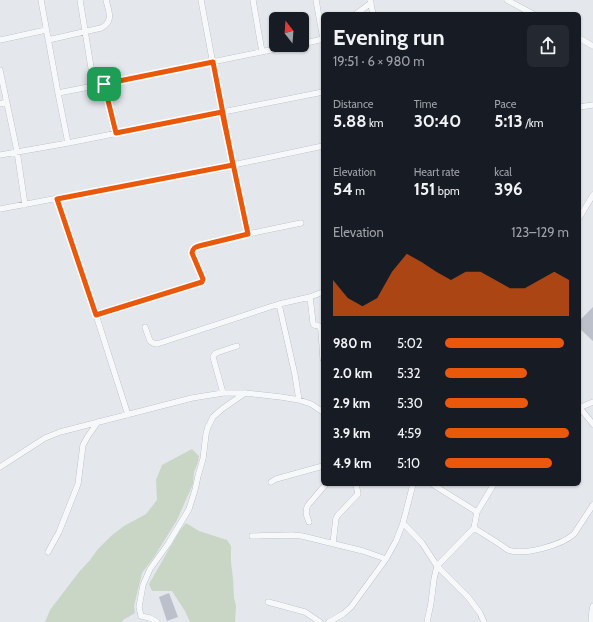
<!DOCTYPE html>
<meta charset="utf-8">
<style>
body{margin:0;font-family:Cabin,sans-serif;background:#242831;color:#f1f3f6;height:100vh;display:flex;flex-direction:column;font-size:15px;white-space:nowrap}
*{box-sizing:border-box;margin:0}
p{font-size:13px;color:#9ea1a6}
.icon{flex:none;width:22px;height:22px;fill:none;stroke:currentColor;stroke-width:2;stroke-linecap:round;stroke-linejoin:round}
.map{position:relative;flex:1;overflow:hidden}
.panel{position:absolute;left:321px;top:12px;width:260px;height:474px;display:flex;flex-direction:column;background:#171b24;border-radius:6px;box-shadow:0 1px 3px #0004}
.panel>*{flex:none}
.needle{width:26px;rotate:343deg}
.buttons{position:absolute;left:269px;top:12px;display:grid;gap:8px}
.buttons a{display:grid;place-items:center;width:40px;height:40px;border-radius:6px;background:#171b24;box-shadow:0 1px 3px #0004;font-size:20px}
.pin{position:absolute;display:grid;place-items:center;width:34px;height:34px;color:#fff;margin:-17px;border-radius:8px;box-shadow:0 2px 6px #0006}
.round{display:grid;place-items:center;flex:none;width:42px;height:42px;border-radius:6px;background:#242831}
.overview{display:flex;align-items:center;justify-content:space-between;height:68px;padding:0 12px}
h1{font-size:22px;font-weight:700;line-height:30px}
.stats{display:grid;grid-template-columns:repeat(3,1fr);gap:6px;height:68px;padding:4px 12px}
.stats div{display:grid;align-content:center}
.stats b{font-size:17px;font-weight:700}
.stats small{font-size:11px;font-weight:400}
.stats p{font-size:11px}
.chart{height:112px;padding:8px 12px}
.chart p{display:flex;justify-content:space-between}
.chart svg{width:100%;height:72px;margin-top:4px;fill:#ea580c;opacity:.7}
ul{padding:0 12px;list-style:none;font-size:13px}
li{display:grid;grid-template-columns:64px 48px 1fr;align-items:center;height:30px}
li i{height:10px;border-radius:5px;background:#ea580c}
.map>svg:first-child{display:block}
.green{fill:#c9d6c5}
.building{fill:#bbc0ca}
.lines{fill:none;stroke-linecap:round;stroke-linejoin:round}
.minor-casing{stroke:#a9aeb7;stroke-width:6}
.minor{stroke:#f7f8fa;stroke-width:5.5}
.route-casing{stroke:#fff;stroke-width:8}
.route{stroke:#ea580c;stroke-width:5}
</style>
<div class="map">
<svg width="593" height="622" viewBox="0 0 593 622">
<rect width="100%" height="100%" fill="#e4e7ec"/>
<!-- green -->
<path class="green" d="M192 449 199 456 198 462 194 472 193 484 177 520 154 557 142 573 134 606 135 613 123 620 122 622H45L50 610 79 572 90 560 98 549 111 536 124 526 146 514 157 500 156 480 162 465Z
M186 523 199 531 227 540 231 546V562L233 579 234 598 236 606 235 622H190L185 611 172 591H152L149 584 180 530Z"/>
<!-- building -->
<path class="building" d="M593 307V341L579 328V321Z
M169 593 178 617 167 621 159 597Z"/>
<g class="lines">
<defs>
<path id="minor" d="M41 0 58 93 68 143
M80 0 94 86
M201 0 222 112 248 234
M253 0 262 52
M316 0 323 39
M370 0 373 14
M507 0 533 14
M356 14 371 3
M579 38 593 46
M0 40 46 30
M48 40 101 28C114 21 109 12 106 0
M302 44 323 39
M0 70 17 151 25 205
M58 93 104 84
M0 104 6 102
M579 107 593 105
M116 133 104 84 295 45
M0 155 68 143 323 92
M57 199 96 315 128 415
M0 209 233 165 323 146
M579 218 593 195
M310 297 313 323 314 325 319 326 321 330 323 359
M279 304 295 375 299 400
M96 315 202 282 203 279 192 253V250L195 247 248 234 301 223
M145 327 150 341 153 343 157 344 279 304 310 297 323 292
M223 393 213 357 214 355 216 353 237 346
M579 408 593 402
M580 408 593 424
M0 467 45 438 60 432 192 398 223 393H245L281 397 299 400 311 404 323 412
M271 482 276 479 323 466
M432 484 477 512 494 484
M309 522C306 515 305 511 308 505L326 484
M403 523 422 543 437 566 468 597 480 613 484 622
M474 528C482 533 490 538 498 543 501 545 505 548 508 550 524 556 562 545 574 534L593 505
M252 536 292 535 302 536 363 551 386 559
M333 543 336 518 338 515 358 494 356 484
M48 552 59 532 78 484 83 445 88 436 98 422
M268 602 305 612 320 622
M141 616 139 607 143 585 150 569 168 544 189 509 195 490 198 476 203 459 206 434 208 427 213 417 222 409 245 393
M141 616 150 618 157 622
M329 622 343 614 351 607 386 559 396 541 403 523 413 484
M427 622 431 603 434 579 437 566 474 528 477 512
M591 622 592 611 593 606"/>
</defs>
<!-- minor casing -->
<use href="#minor" class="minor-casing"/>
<!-- minor -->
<use href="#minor" class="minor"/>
</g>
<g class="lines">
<defs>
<path id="route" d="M104 84 116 133 222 112 248 234 199 246C195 247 193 248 192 253L203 279 202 282 96 315 57 199 233 165 213 62 104 84"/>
</defs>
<!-- route casing -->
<use href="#route" class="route-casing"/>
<!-- route -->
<use href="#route" class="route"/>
</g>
</svg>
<div class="buttons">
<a><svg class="needle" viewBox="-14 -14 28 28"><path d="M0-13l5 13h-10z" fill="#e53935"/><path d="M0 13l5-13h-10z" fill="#9ea1a6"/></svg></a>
</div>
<div class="pin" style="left:104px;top:84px;background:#1e9e55"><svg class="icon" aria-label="arrive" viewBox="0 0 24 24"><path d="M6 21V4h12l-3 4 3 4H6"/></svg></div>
<section class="panel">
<div class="overview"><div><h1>Evening run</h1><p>19:51 · 6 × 980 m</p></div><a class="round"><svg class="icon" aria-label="share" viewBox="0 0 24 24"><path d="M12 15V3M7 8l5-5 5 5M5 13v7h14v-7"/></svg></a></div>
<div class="stats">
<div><p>Distance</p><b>5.88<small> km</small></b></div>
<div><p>Time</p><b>30:40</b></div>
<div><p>Pace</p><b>5:13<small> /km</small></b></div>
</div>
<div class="stats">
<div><p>Elevation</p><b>54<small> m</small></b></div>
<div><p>Heart rate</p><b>151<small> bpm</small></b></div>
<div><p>kcal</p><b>396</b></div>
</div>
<div class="chart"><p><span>Elevation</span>123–129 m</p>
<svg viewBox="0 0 160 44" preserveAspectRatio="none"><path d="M0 44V22L10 33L20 38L30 33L40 17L50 6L60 11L70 17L80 22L90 17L100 17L110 22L120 27L130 27L140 22L150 17L160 22V44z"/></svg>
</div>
<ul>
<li><b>980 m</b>5:02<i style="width:96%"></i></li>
<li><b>2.0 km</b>5:32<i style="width:66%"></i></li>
<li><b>2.9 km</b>5:30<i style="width:67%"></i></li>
<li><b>3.9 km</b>4:59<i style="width:100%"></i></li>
<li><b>4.9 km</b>5:10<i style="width:86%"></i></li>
</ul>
</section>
</div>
